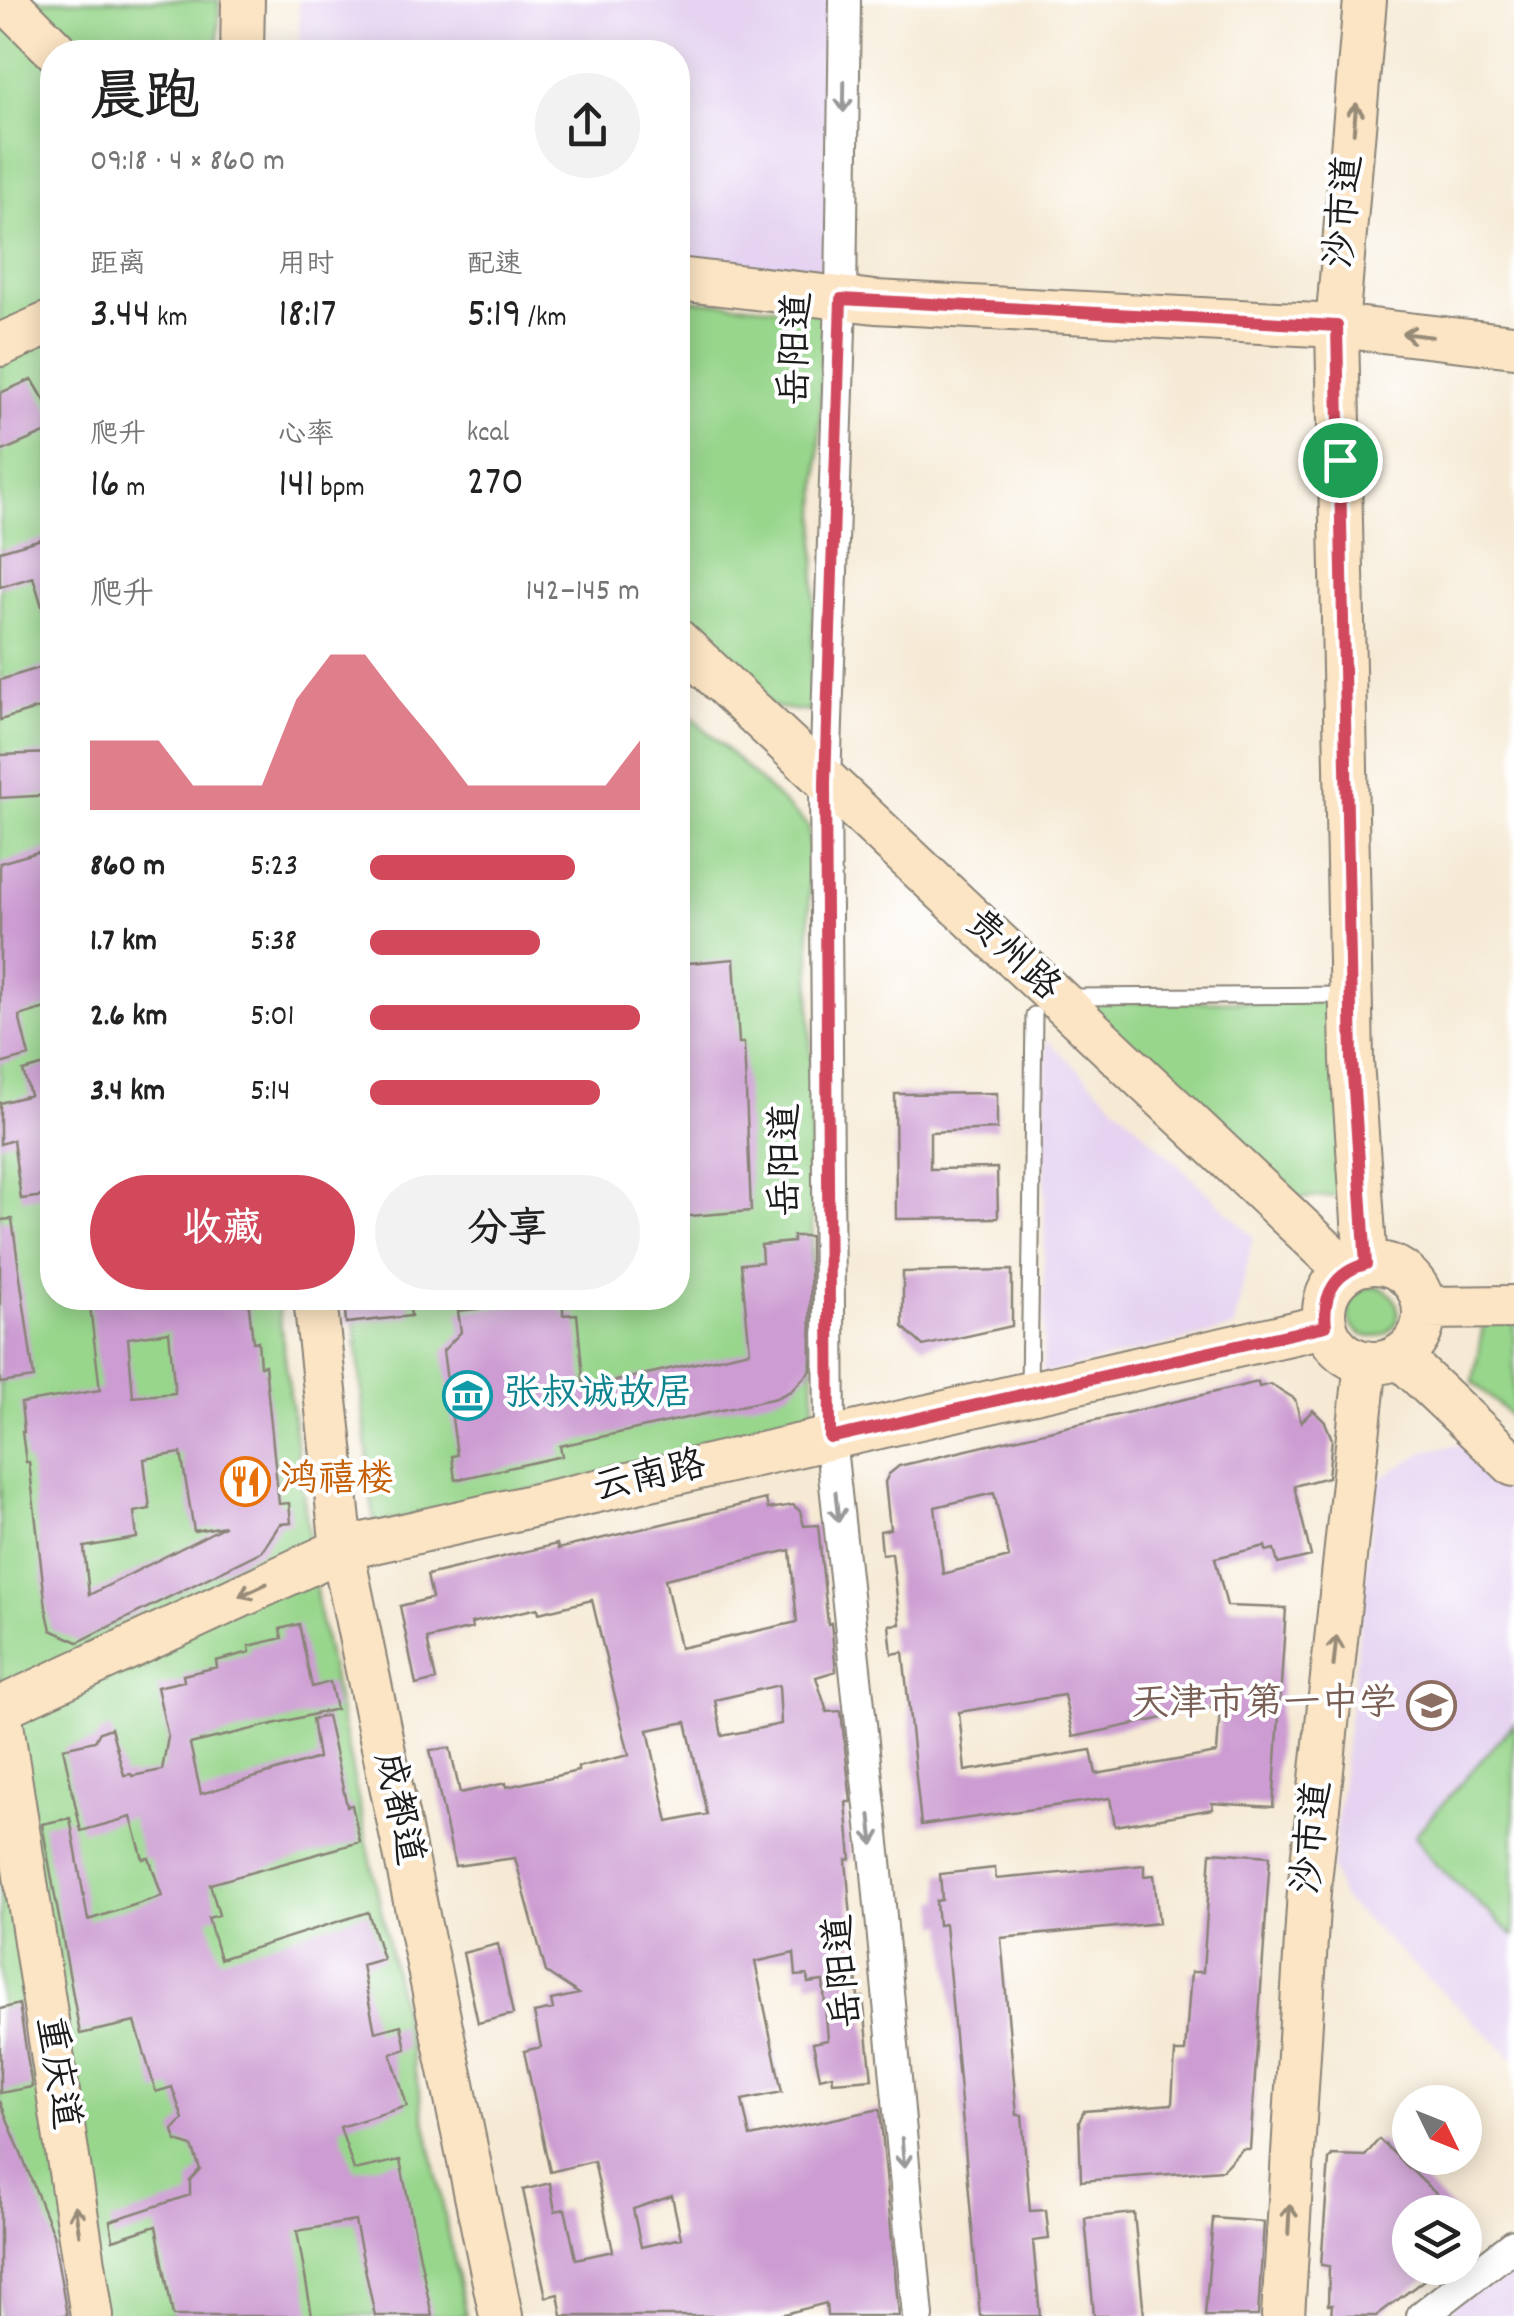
<!DOCTYPE html>
<html lang="zh">
<meta charset="utf-8">
<style>
body{margin:0;font-family:Dekko,"LXGW WenKai TC",sans-serif;background:#f2f2f2;color:#222;height:100vh;display:flex;flex-direction:column;font-size:38px;white-space:nowrap}
*{box-sizing:border-box;margin:0}
p{font-size:32px;color:#767676}
.icon{flex:none;width:55px;height:55px;fill:none;stroke:currentColor;stroke-width:2;stroke-linecap:round;stroke-linejoin:round}
.map{position:relative;flex:1;overflow:hidden}
.details{position:absolute;left:40px;top:40px;width:650px;height:1270px;display:flex;flex-direction:column;background:#fff;border-radius:40px;box-shadow:0 5px 25px #0003}
.details>*{flex:none}
.needle{width:65px;rotate:133deg}
.buttons{position:absolute;left:1392px;top:2085px;display:grid;gap:20px}
.buttons a{display:grid;place-items:center;width:90px;height:90px;border-radius:50%;background:#fff;box-shadow:0 5px 25px #0003;font-size:50px}
.pin{position:absolute;display:grid;place-items:center;width:85px;height:85px;color:#fff;margin:-42px;border:5px solid #fff;border-radius:50%;box-shadow:0 2px 10px #0007}
.round{display:grid;place-items:center;flex:none;width:105px;height:105px;border-radius:52px;background:#f2f2f2}
.headline{display:flex;align-items:center;justify-content:space-between;height:170px;padding:0 50px}
h1{font-size:55px;font-weight:600;line-height:75px}
.figures{display:grid;grid-template-columns:repeat(3,1fr);gap:15px;height:170px;padding:10px 50px}
.figures div{display:grid;align-content:center}
.figures b{font-size:42px;font-weight:600}
.figures small{font-size:28px;font-weight:400}
.figures p{font-size:28px}
.chart{height:280px;padding:20px 50px}
.chart p{display:flex;justify-content:space-between}
.chart svg{width:100%;height:180px;margin-top:10px;fill:#d1495b;opacity:.7}
.action{display:flex;gap:20px;margin-top:auto;padding:20px 50px}
.action a{flex:1;height:115px;border-radius:60px;background:#d1495b;color:#fff;font-size:40px;font-weight:600;line-height:115px;text-align:center}
.action a+a{background:#f2f2f2;color:#222}
ul{padding:0 50px;list-style:none;font-size:32px}
li{display:grid;grid-template-columns:160px 120px 1fr;align-items:center;height:75px}
li i{height:25px;border-radius:12px;background:#d1495b}
.map>svg:first-child{display:block}
.built{fill:#e5d3f1}
.green{fill:#98d68c;stroke:#5a7954;stroke-width:2.5}
.building{fill:#cc9cd2;fill-rule:evenodd}
.lines{fill:none;stroke-linecap:round;stroke-linejoin:round}
.lane-casing{stroke:#898378;stroke-width:19}
.street-casing{stroke:#898378;stroke-width:34}
.secondary-casing{stroke:#898378;stroke-width:46}
.lane{stroke:#fff;stroke-width:15}
.street{stroke:#fff;stroke-width:30}
.secondary{stroke:#fce5c4;stroke-width:42}
.oneway{stroke:#999}
.oneway2{stroke:#978b78}
.route-casing{stroke:#fff;stroke-width:20}
.route{stroke:#d1495b;stroke-width:12}
.labels{text-anchor:middle;dominant-baseline:central;stroke-width:8;stroke-linejoin:round;paint-order:stroke}
.street-label{font-size:38px;fill:#1c1c1c;stroke:#fff}
.culture-label{font-size:38px;fill:#0d838f;stroke:#fff;text-anchor:start}
.food-label{font-size:38px;fill:#c56008;stroke:#fff;text-anchor:start}
.education-label{font-size:38px;fill:#785e54;stroke:#fff;text-anchor:end}
</style>
<div class="map">
<svg width="1514" height="2316" viewBox="0 0 1514 2316">
<rect width="100%" height="100%" fill="#fff"/>
<filter id="ink" filterUnits="userSpaceOnUse"><feTurbulence type="fractalNoise" baseFrequency=".01" numOctaves="2"/><feDisplacementMap in="SourceGraphic" scale="20" xChannelSelector="R" yChannelSelector="G"/><feConvolveMatrix kernelMatrix="1 2 1 2 8 2 1 2 1" color-interpolation-filters="sRGB"/></filter>
<filter id="wash" filterUnits="userSpaceOnUse"><feTurbulence type="fractalNoise" baseFrequency=".0048" numOctaves="4" result="noise"/><feDisplacementMap in="SourceGraphic" scale="40" xChannelSelector="R" yChannelSelector="G"/><feGaussianBlur stdDeviation="2.25" result="paint"/><feColorMatrix in="noise" values="0 0 0 0 0 0 0 0 0 0 0 0 0 0 0 0 0 1.4 0 .05"/><feComposite in="paint" operator="in"/></filter>
<g filter="url(#wash)">
<rect width="100%" height="100%" fill="#f6ead5"/>
<!-- built -->
<path class="built" d="M299 0H847L828 276 678 260V52H299Z
M1046 1039 1253 1236 1234 1328 1043 1374Z
M1472 1443 1514 1480V2059L1342 1898 1332 1868 1369 1545 1380 1478 1428 1450Z
M1514 2258V2316H1441Z"/>
<!-- green -->
<path class="green" d="M0 0H219L218 52H52V1298H277L319 1612 466 2316H0Z
M678 299 824 312 810 712 773 707 678 616Z
M678 704 809 827 814 1428 374 1525 353 1298H678Z
M1342 1001 1354 1195 1286 1199 1065 1002Z
M1348 1312a25 25 0 1 1 50 0a25 25 0 1 1-50 0Z
M1485 1314H1514V1419L1473 1382Z
M1514 1723V1936L1433 1862 1415 1835Z"/>
<g id="blocks">
<!-- building -->
<path class="building" d="M32 379 48 406 52 430 0 452V393Z
M52 536V625L48 626 33 577 0 587V551Z
M52 664V704L0 720V680Z
M52 753V795L0 798V755Z
M52 848V1006L19 1016 29 1056 0 1064V863Z
M734 959 739 1043H744L751 1211 678 1217V964Z
M52 1063V1195L21 1199 13 1140 0 1144V1103L30 1095 23 1071Z
M997 1093V1129L930 1132V1169L997 1168 998 1218 896 1219 895 1094Z
M12 1219 34 1378 0 1383V1220Z
M793 1236H810L811 1370 791 1391 776 1398 560 1446 562 1456 455 1480 452 1456 457 1455 443 1351 461 1332 458 1311 563 1300V1315L577 1314 584 1388 750 1351 741 1264 762 1262 761 1245 793 1242Z
M1012 1270V1326L923 1346 903 1327V1272Z
M89 1298H248L253 1342 258 1341 260 1366 265 1365 279 1504 289 1503 291 1523 280 1524 262 1551 78 1642 51 1630 46 1608 29 1462H26L22 1432H24L21 1403 100 1390ZM169 1332 175 1393 133 1397 128 1338ZM181 1453 194 1531 225 1526 89 1595 84 1547 137 1538 134 1512 150 1509 144 1459Z
M344 1298H409L411 1316 346 1323Z
M1258 1382 1259 1387 1271 1384 1295 1399 1301 1422 1313 1410 1325 1422 1332 1439 1328 1477 1294 1486 1311 1556 1278 1564 1274 1549 1266 1551 1265 1546 1215 1558 1227 1606 1286 1608 1273 1807 1212 1803 1213 1809 1115 1826 1110 1798 921 1825 903 1652 892 1654 889 1625 900 1624 892 1553 882 1554 880 1531 890 1529 885 1482 889 1474 899 1466ZM994 1493 1009 1557 943 1574 935 1507ZM1064 1695 1073 1737 1220 1706 1217 1753 1096 1774 1091 1750 965 1771 959 1712Z
M766 1499 768 1509 793 1505 800 1511 804 1526 818 1525 828 1624 831 1623 836 1671 816 1677 827 1712 841 1711 851 1802H846L851 1859 846 1860 858 1998 863 1997 872 2079 833 2082 832 2075 820 2078 813 2043 828 2040 823 1981 808 1983 807 1975 796 1976 794 1953 755 1962 782 2092 742 2100 750 2137 880 2109 899 2316H827L826 2303 777 2316H562L558 2294 546 2297 523 2190 550 2183 555 2211 565 2209 576 2259 613 2251 594 2161 550 2172 524 2051 541 2047 534 2013 553 2009 551 2000 579 1994 546 1972 515 1858 455 1866 430 1750 450 1748 460 1793 506 1783 507 1787 578 1771V1767L629 1755 592 1600 539 1613 538 1608 471 1623 472 1628 427 1639 436 1680 416 1685 400 1606 432 1598 427 1575 557 1544 558 1549ZM790 1550 797 1622 680 1648 665 1579ZM779 1685 781 1724 722 1736 715 1700ZM686 1722 707 1814 668 1822 648 1730ZM672 2196 681 2238 641 2247 633 2209Z
M299 1624 312 1687 330 1682 336 1709 190 1744 201 1794 318 1758 312 1719 327 1716 347 1806 352 1805 360 1842 210 1884 219 1915 208 1918 220 1959 368 1912 383 1959 362 1965 367 1992 375 2032 401 2025 406 2049 391 2054 407 2106 340 2127 354 2170 400 2160 432 2316H375L355 2221 297 2231 312 2316H173L156 2226 113 2240 110 2221 190 2195V2180L200 2169 192 2146 176 2141 173 2130 183 2119 172 2087 156 2092 135 2022 80 2034 42 1824 70 1818 88 1920 162 1896 149 1858 143 1859 131 1817 81 1831 63 1748 95 1741 100 1732 111 1728 124 1775 131 1774 132 1776 162 1770 168 1737 157 1687 184 1681 183 1675 217 1667 216 1661 250 1652 249 1646 282 1638 280 1629Z
M1211 1852 1270 1856 1250 2149H1242L1222 2170 1081 2181 1079 2122 1084 2111 1172 2104 1175 2052H1185L1191 1972H1203Z
M1144 1865V1876L1154 1875 1159 1923 1001 1938 1017 2115H1022L1030 2211 1046 2210 1049 2239 1033 2241 1040 2316H980L945 1924 938 1925 936 1901 942 1900 940 1874 995 1868 996 1879Z
M498 1944 513 2014 478 2023 463 1953Z
M19 2004 32 2087 0 2093V2009Z
M0 2101 53 2234 67 2316H0Z
M1379 2139 1455 2212H1410V2268H1440L1376 2316H1331L1332 2305H1328L1329 2266 1321 2265 1329 2160 1332 2155 1365 2156Z
M1134 2213 1144 2316H1094L1085 2218Z
M1213 2218 1264 2222 1258 2316H1205Z"/>
</g>
</g>
<g filter="url(#ink)">
<use href="#blocks" fill-opacity="0" stroke="#898378" stroke-width="2.5"/>
<g class="lines">
<defs>
<path id="lane" d="M1070 997 1347 995
M1029 1391 1034 1015"/>
<path id="street" d="M845 0 841 299 825 783 830 1438 876 1862 918 2316
M1422 2316 1514 2245"/>
<path id="secondary" d="M5 0 57 52
M1365 0 1337 326 1352 1061 1366 1264
M242 52 243 0
M678 279 875 302 1337 326 1514 346
M0 345 52 322
M678 641 1347 1271
M1324 1313a50 50 0 1 1 100 0a50 50 0 1 1-100 0Z
M315 1298 342 1549 501 2316
M1424 1308 1514 1307
M1399 1356 1514 1465
M0 1708 342 1549 1325 1326
M0 1711 92 2316
M1283 2316 1309 1891 1366 1362"/>
</defs>
<!-- lane casing -->
<use href="#lane" class="lane-casing"/>
<!-- street casing -->
<use href="#street" class="street-casing"/>
<!-- secondary casing -->
<use href="#secondary" class="secondary-casing"/>
<!-- lane -->
<use href="#lane" class="lane"/>
<!-- street -->
<use href="#street" class="street"/>
<!-- secondary -->
<use href="#secondary" class="secondary"/>
</g>
<!-- one-way arrows -->
<defs><path id="oneway-shaft" d="M-6 0H5M1.5-3L5.5 0L1.5 3" fill="none" stroke-width="1.6" stroke-linecap="round" stroke-linejoin="round" transform="scale(2.5)"/></defs>
<g class="oneway">
<use href="#oneway-shaft" transform="translate(844 97) rotate(91)"/>
<use href="#oneway-shaft" transform="translate(837 1507) rotate(84)"/>
<use href="#oneway-shaft" transform="translate(872 1830) rotate(84)"/>
<use href="#oneway-shaft" transform="translate(903 2153) rotate(85)"/>
</g>
<g class="oneway2">
<use href="#oneway-shaft" transform="translate(1355 118) rotate(-85)"/>
<use href="#oneway-shaft" transform="translate(1417 335) rotate(-173)"/>
<use href="#oneway-shaft" transform="translate(253 1590) rotate(155)"/>
<use href="#oneway-shaft" transform="translate(1335 1651) rotate(-84)"/>
<use href="#oneway-shaft" transform="translate(1289 2219) rotate(-87)"/>
<use href="#oneway-shaft" transform="translate(77 2220) rotate(-99)"/>
</g>
</g>
<g class="lines" filter="url(#ink)">
<defs>
<path id="route" d="M841 299 1337 326 1352 1060 1366 1264C1336 1272 1322 1294 1326 1326L830 1438 825 783Z"/>
</defs>
<!-- route casing -->
<use href="#route" class="route-casing"/>
<!-- route -->
<use href="#route" class="route"/>
</g>
<!-- icons -->
<defs>
<symbol id="museum-ring" viewBox="-11 -11 22 22"><circle r="9.5" fill="#fff" stroke="#0f9aa8" stroke-width="1.5"/><path d="M0-6L6-3V-2H-6V-3ZM-5-1h2V3h-2ZM-1-1h2V3h-2ZM3-1h2V3H3ZM-6 4H6V6H-6Z" fill="#0f9aa8"/></symbol>
<symbol id="restaurant-ring" viewBox="-11 -11 22 22"><circle r="9.5" fill="#fff" stroke="#e8710a" stroke-width="1.5"/><path d="M-5-6h1v4h1v-4h1v4h1v-4h1v5L-1.5 .5V6h-2V.5L-5-1ZM5-6V6H3V1.5H1.5Q1.5-4 5-6Z" fill="#e8710a"/></symbol>
<symbol id="school-ring" viewBox="-11 -11 22 22"><circle r="9.5" fill="#fff" stroke="#8d6e63" stroke-width="1.5"/><path d="M0-5L7-2L0 1L-7-2ZM-4 1L0 2.5L4 1V4Q0 6-4 4Z" fill="#8d6e63"/></symbol>
</defs>
<g fill-rule="evenodd">
<use href="#museum-ring" x="440" y="1368" width="55" height="55"/>
<use href="#restaurant-ring" x="218" y="1454" width="55" height="55"/>
<use href="#school-ring" x="1404" y="1678" width="55" height="55"/>
</g>
<g class="labels">
<!-- street labels -->
<g class="street-label">
<text transform="translate(1347 212) rotate(-85)">沙市道</text>
<text transform="translate(799 349) rotate(-88)">岳阳道</text>
<text transform="translate(1011 957) rotate(43)">贵州路</text>
<text transform="translate(788 1160) rotate(-90)">岳阳道</text>
<text transform="translate(650 1479) rotate(-13)">云南路</text>
<text transform="translate(396 1809) rotate(78)">成都道</text>
<text transform="translate(1315 1838) rotate(-84)">沙市道</text>
<text transform="translate(846 1971) rotate(-95)">岳阳道</text>
<text transform="translate(55 2073) rotate(81)">重庆道</text>
</g>
<!-- culture labels -->
<g class="culture-label">
<text x="503" y="1396">张叔诚故居</text>
</g>
<!-- food labels -->
<g class="food-label">
<text x="280" y="1482">鸿禧楼</text>
</g>
<!-- education labels -->
<g class="education-label">
<text x="1397" y="1706">天津市第一中学</text>
</g>
</g>
</svg>
<div class="buttons">
<a><svg class="needle" viewBox="-14 -14 28 28"><path d="M0-13l5 13h-10z" fill="#e53935"/><path d="M0 13l5-13h-10z" fill="#767676"/></svg></a>
<a><svg class="icon" aria-label="layers" viewBox="0 0 24 24"><path d="M12 4l9 5-9 5-9-5zM3 14l9 5 9-5"/></svg></a>
</div>
<div class="pin" style="left:1340px;top:460px;background:#1e9e55"><svg class="icon" aria-label="arrive" viewBox="0 0 24 24"><path d="M6 21V4h12l-3 4 3 4H6"/></svg></div>
<section class="details">
<div class="headline"><div><h1>晨跑</h1><p>09:18 · 4 × 860 m</p></div><a class="round"><svg class="icon" aria-label="share" viewBox="0 0 24 24"><path d="M12 15V3M7 8l5-5 5 5M5 13v7h14v-7"/></svg></a></div>
<div class="figures">
<div><p>距离</p><b>3.44<small> km</small></b></div>
<div><p>用时</p><b>18:17</b></div>
<div><p>配速</p><b>5:19<small> /km</small></b></div>
</div>
<div class="figures">
<div><p>爬升</p><b>16<small> m</small></b></div>
<div><p>心率</p><b>141<small> bpm</small></b></div>
<div><p>kcal</p><b>270</b></div>
</div>
<div class="chart"><p><span>爬升</span>142–145 m</p>
<svg viewBox="0 0 160 44" preserveAspectRatio="none"><path d="M0 44V27L10 27L20 27L30 38L40 38L50 38L60 17L70 6L80 6L90 17L100 27L110 38L120 38L130 38L140 38L150 38L160 27V44z"/></svg>
</div>
<ul>
<li><b>860 m</b>5:23<i style="width:76%"></i></li>
<li><b>1.7 km</b>5:38<i style="width:63%"></i></li>
<li><b>2.6 km</b>5:01<i style="width:100%"></i></li>
<li><b>3.4 km</b>5:14<i style="width:85%"></i></li>
</ul>
<div class="action"><a>收藏</a><a>分享</a></div>
</section>
</div>
